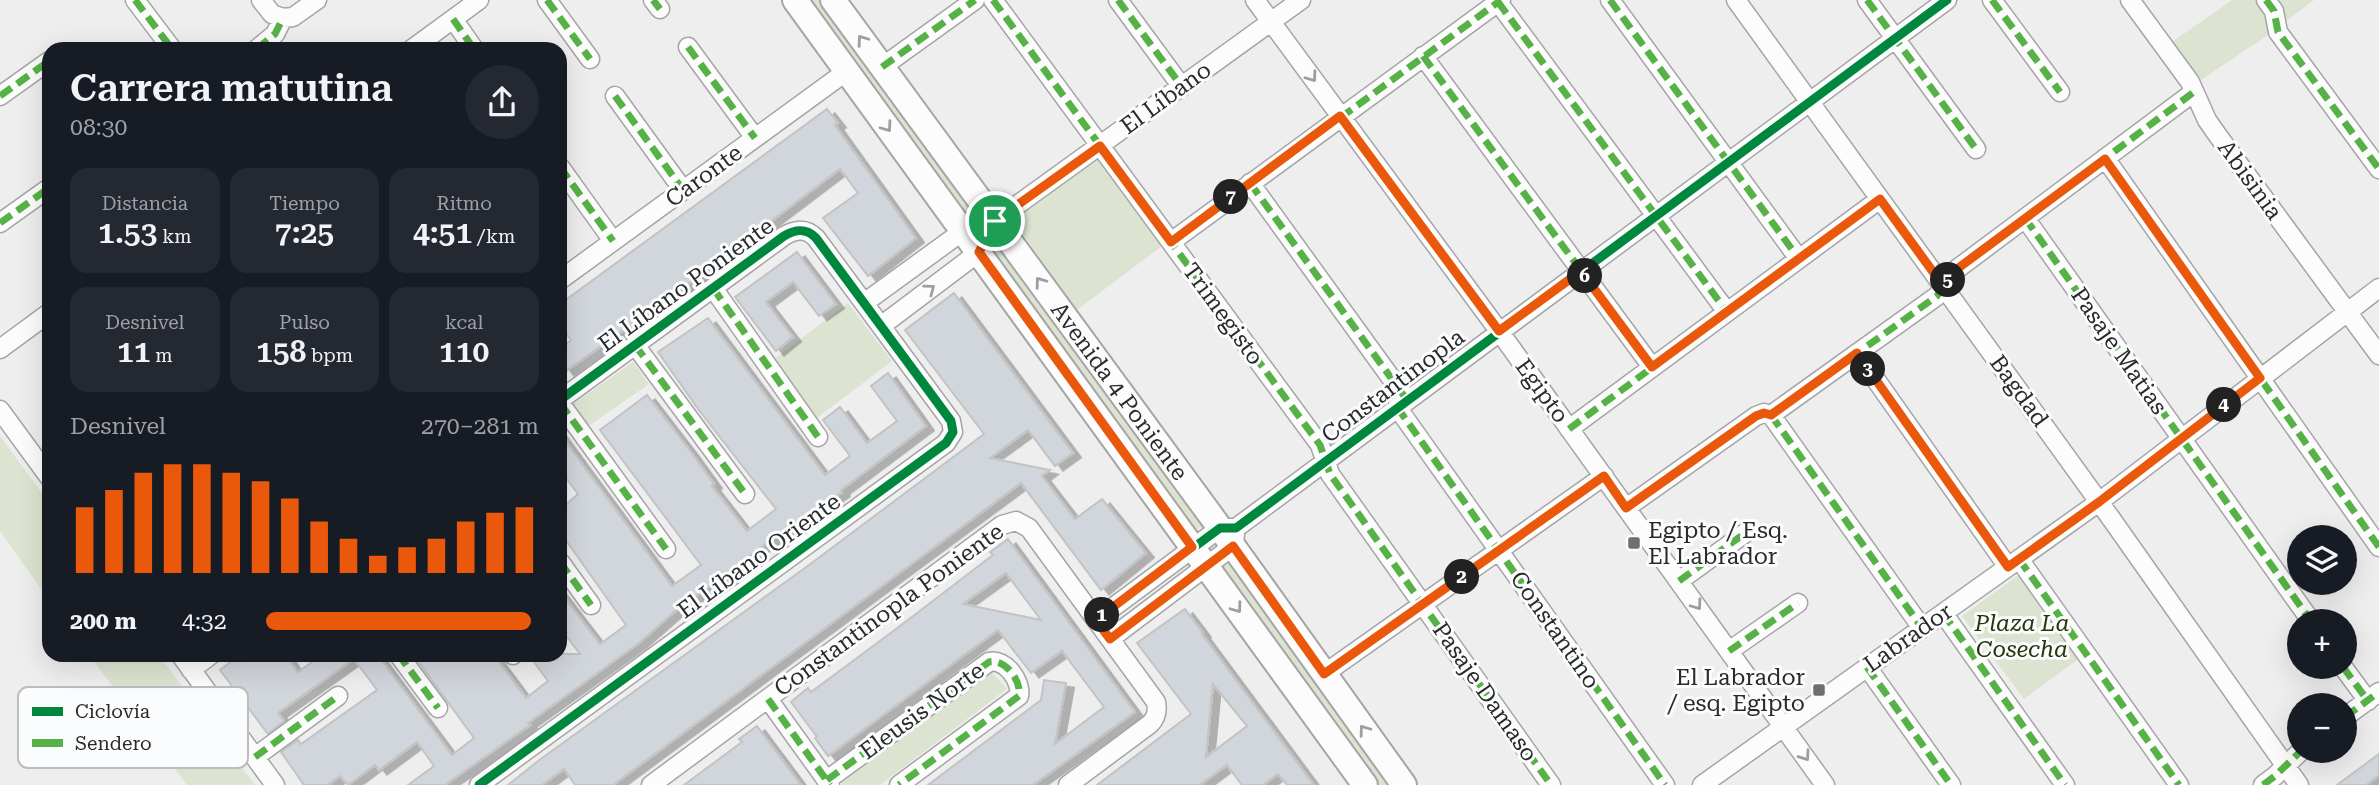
<!DOCTYPE html>
<html lang="es">
<meta charset="utf-8">
<style>
body{margin:0;font-family:"Roboto Serif",serif;background:#242831;color:#f1f3f6;height:100vh;display:flex;flex-direction:column;font-size:26px;white-space:nowrap}
*{box-sizing:border-box;margin:0}
p{font-size:23px;color:#9ea1a6}
.icon{flex:none;width:38px;height:38px;fill:none;stroke:currentColor;stroke-width:2;stroke-linecap:round;stroke-linejoin:round}
.map{position:relative;flex:1;overflow:hidden}
.details{position:absolute;left:42px;top:42px;width:525px;height:620px;display:flex;flex-direction:column;background:#171b24;border-radius:21px;box-shadow:0 7px 28px #0002}
.details>*{flex:none}
.tools{position:absolute;left:2287px;top:525px;display:grid;gap:14px}
.tools a{display:grid;place-items:center;width:70px;height:70px;border-radius:50%;background:#171b24;box-shadow:0 7px 28px #0002;font-size:35px}
.pin{position:absolute;display:grid;place-items:center;width:60px;height:60px;color:#fff;margin:-30px;border:4px solid #fff;border-radius:50%;box-shadow:0 2px 7px #0007}
.km{position:absolute;width:35px;height:35px;margin:-18px;border-radius:50%;background:#222;color:#fff;font-size:19px;line-height:35px;text-align:center}
.round{display:grid;place-items:center;flex:none;width:74px;height:74px;border-radius:37px;background:#242831}
.overview{display:flex;align-items:center;justify-content:space-between;height:119px;padding:0 28px}
h1{font-size:38px;font-weight:600;line-height:52px}
.stats{display:grid;grid-template-columns:repeat(3,1fr);gap:10px;height:119px;padding:7px 28px}
.stats div{display:grid;align-content:center;border-radius:18px;background:#242831;text-align:center}
.stats b{font-size:30px;font-weight:600}
.stats small{font-size:19px;font-weight:400}
.stats p{font-size:19px}
.chart{height:196px;padding:14px 28px}
.chart p{display:flex;justify-content:space-between}
.chart svg{width:100%;height:126px;margin-top:7px;stroke:#ea580c;stroke-width:6}
ul{padding:0 28px;list-style:none;font-size:23px}
li{display:grid;grid-template-columns:112px 84px 1fr;align-items:center;height:52px}
li i{height:18px;border-radius:9px;background:#ea580c}
.map>svg:first-child{display:block}
.green{fill:#dce4d1}
.building{fill:#d1d5dc;stroke:#c3c3c4;stroke-width:2;fill-rule:evenodd;filter:url(#shadow)}
.lines{fill:none;stroke-linecap:round;stroke-linejoin:round}
.street-casing{stroke:#a5a5a6;stroke-width:21}
.secondary-casing{stroke:#a5a5a6;stroke-width:28}
.street{stroke:#fcfcfd;stroke-width:18}
.secondary{stroke:#fcfcfd;stroke-width:24}
.quiet{stroke:#56b246;stroke-width:7;stroke-dasharray:14 7;stroke-linecap:butt}
.cycleway-casing{stroke:#fbfcfd;stroke-width:13}
.cycleway{stroke:#00873e;stroke-width:9}
.oneway{stroke:#9e9e9e}
.route-casing{stroke:#fff;stroke-width:14}
.route{stroke:#ea580c;stroke-width:9}
.poi-dot{fill:#6f6f6f;stroke:#fbfcfd;stroke-width:2.5}
.labels{text-anchor:middle;dominant-baseline:central;stroke-width:6;stroke-linejoin:round;paint-order:stroke}
.street-label{font-size:23px;fill:#2a2a2a;stroke:#fbfcfd}
.poi-label{font-size:23px;fill:#2a2a2a;stroke:#fbfcfd;text-anchor:start}
.park-label{font-size:23px;font-style:italic;fill:#273609;stroke:#fbfcfd}
.key{fill:#fbfcfd;stroke:#bcbdbe;stroke-width:2}
.key-label{font-size:19px;fill:#2a2a2a}
</style>
<div class="map">
<svg width="2379" height="785" viewBox="0 0 2379 785">
<defs>
<filter id="shadow"><feDropShadow dx="8" dy="4.5" stdDeviation="0" flood-color="#0004"/></filter>
</defs>
<rect width="100%" height="100%" fill="#eeeeef"/>
<!-- green -->
<path class="green" d="M803 0H820L976 210 963 220Z
M2232 0H2314L2268 35 2198 82 2172 42Z
M1101 158 1166 243 1077 310 1013 220Z
M995 234 1204 526 1191 533 988 248Z
M848 303 892 361 817 418 773 360Z
M633 362 649 384 583 430 567 408Z
M0 436 49 503V600L0 531Z
M1228 555 1392 782 1387 785H1373L1214 563Z
M2020 574 2081 657 2024 699 1962 616Z
M89 655H159L255 785H187Z
M988 668 1007 689 880 785H843L838 777Z"/>
<!-- building -->
<path class="building" d="M827 109 838 123 835 125 916 238 868 276 823 218 858 193 840 169 695 279 566 371 560 363V349L571 340 560 326V304Z
M797 252 836 304 819 316 793 282 766 302 793 337 776 351 735 297Z
M954 293 1073 453 1055 466 1028 430 990 458 1050 470 1042 476 1075 519 1102 499 1146 553 1101 590 1021 483 613 785H575L564 769 542 785H508L538 761 809 565 984 434 905 330Z
M708 318 825 475 850 456 823 420 840 407 867 443 897 421 871 386 888 373 926 426 841 490 842 492 785 532 783 531 673 613 639 643 528 723 530 725 445 785H408L434 766 417 742 379 770 375 765 348 785 340 776 328 785H304L281 752 298 740 301 744 377 690 354 659 278 713 284 721 268 734 220 670 237 657 240 662 250 654H285L298 672 323 654H377L452 755 474 738 413 654H493L526 698 548 681 528 654H580L560 628V592L600 644 626 625 560 532V510L578 494 560 470V434L672 586 701 565 600 430 647 395 691 452 714 484 712 486 747 531 776 509 698 409 658 352Z
M1008 539 1135 712 1033 785H928L1041 700 1044 680 1066 683 1055 744 1104 707 1062 651 1031 673 998 630 828 756 815 738 817 737 791 702 808 688 811 692 900 626 993 555 990 552ZM1006 573 1041 620 963 604Z
M1185 609 1203 633 1202 634 1314 785H1287L1278 774 1263 785H1242L1227 765 1200 785H1097L1191 714 1137 643ZM1213 684 1247 726 1206 757Z
M757 726 801 785H684L742 742 739 739Z
M2379 754V775L2366 785H2337Z"/>
<g class="lines">
<defs>
<path id="street" d="M135 0 172 49
M261 0 272 14 283 18
M547 0 590 59
M653 0 660 9
M993 0 1320 445 1330 474 1551 785
M1118 0 1182 87
M1255 0 1499 331 1825 785
M1610 0 1799 259
M1736 0 2110 517 2299 785
M1867 0 1976 149
M1992 0 2060 92
M2130 0 2190 82 2207 120 2216 133 2379 355
M2266 0 2274 11 2278 32 2379 169
M1498 2 1727 312
M283 18 293 17 317 0
M453 19 474 49
M688 47 755 138
M257 49 275 34 283 18
M412 49 479 0
M1423 56 1652 367
M882 67 975 0
M0 96 49 61
M615 96 683 190
M2105 158 2379 547
M560 167 613 241
M1250 183 1407 400
M2025 218 2311 621
M0 223 49 188
M1171 242 1501 0
M560 280 847 71
M713 288 818 437
M864 303 963 231 995 221 1301 0
M881 326 979 252 995 221
M635 345 745 494
M0 349 49 313
M1857 353 2008 567
M560 403 666 549
M1397 407 1665 785
M0 410 49 477
M1771 415 1922 628
M1569 429 1880 199
M1626 508 1756 416 1764 413 1771 415 1937 296 1957 269 2194 92
M2019 559 2179 785
M560 562 591 605
M1679 581 1748 531
M1943 613 2065 785
M1096 620 1220 528H1236L1947 0
M1110 639 1233 546 1235 535
M1729 651 1798 603
M180 654 275 785
M398 654 438 708
M513 654V655
M1867 667 1951 785
M2343 667 2368 701
M191 670 212 654
M1324 674 1604 476
M768 699 830 785
M2345 717 2379 692
M255 757 338 696
M827 780 989 662C1005 658 1022 681 1019 696L899 785
M479 785 946 443 953 432 951 421 816 238C806 228 796 229 784 236L560 400
M651 785 1002 525 1016 521 1029 528 1156 702C1158 712 1156 718 1150 724L1068 785
M1702 785 2099 502 2379 288
M2263 785 2275 776 2301 751"/>
<g id="secondary">
<path d="M795 0 1365 785"/>
<path id="s1" d="M833 0 1220 528 1404 785"/>
</g>
</defs>
<!-- street casing -->
<use href="#street" class="street-casing"/>
<!-- secondary casing -->
<use href="#secondary" class="secondary-casing"/>
<!-- street -->
<use href="#street" class="street"/>
<!-- secondary -->
<use href="#secondary" class="secondary"/>
<!-- quiet -->
<path class="quiet" d="M135 0 172 49
M547 0 590 59
M653 0 660 9
M993 0 1320 445 1330 474 1551 785
M1118 0 1182 87
M1610 0 1799 259
M1867 0 1976 149
M1992 0 2060 92
M2266 0 2274 11 2278 32 2379 169
M1498 2 1727 312
M453 19 474 49
M688 47 755 138
M257 49 275 34 283 18
M1423 56 1652 367
M882 67 975 0
M0 96 49 61
M615 96 683 190
M2105 158 2379 547
M560 167 613 241
M1250 183 1407 400
M2025 218 2311 621
M0 223 49 188
M1171 242 1501 0
M713 288 818 437
M635 345 745 494
M1857 353 2008 567
M560 403 666 549
M1397 407 1665 785
M1771 415 1922 628
M1569 429 1880 199
M1626 508 1756 416 1764 413 1771 415 1937 296 1957 269 2194 92
M2019 559 2179 785
M560 562 591 605
M1679 581 1748 531
M1943 613 2065 785
M1729 651 1798 603
M398 654 438 708
M513 654V655
M1867 667 1951 785
M2343 667 2368 701
M1324 674 1604 476
M768 699 830 785
M2345 717 2379 692
M255 757 338 696
M827 780 989 662C1005 658 1022 681 1019 696L899 785
M2263 785 2275 776 2301 751"/>
<defs>
<path id="cycleway" d="M1096 620 1220 528H1236L1947 0
M479 785 946 443 953 432 951 421 816 238C806 228 796 229 784 236L560 400"/>
</defs>
<!-- cycleway casing -->
<use href="#cycleway" class="cycleway-casing"/>
<!-- cycleway -->
<use href="#cycleway" class="cycleway"/>
</g>
<!-- one-way arrows -->
<defs><path id="oneway-chevron" d="M-2-3.5L2.5 0L-2 3.5" fill="none" stroke-width="1.6" stroke-linecap="round" stroke-linejoin="round" transform="scale(1.75)"/></defs>
<g class="oneway">
<use href="#oneway-chevron" transform="translate(862 40) rotate(-126)"/>
<use href="#oneway-chevron" transform="translate(1312 77) rotate(54)"/>
<use href="#oneway-chevron" transform="translate(887 127) rotate(54)"/>
<use href="#oneway-chevron" transform="translate(1040 282) rotate(-126)"/>
<use href="#oneway-chevron" transform="translate(930 289) rotate(-37)"/>
<use href="#oneway-chevron" transform="translate(1697 605) rotate(54)"/>
<use href="#oneway-chevron" transform="translate(1237 608) rotate(54)"/>
<use href="#oneway-chevron" transform="translate(1364 730) rotate(-126)"/>
<use href="#oneway-chevron" transform="translate(1805 756) rotate(55)"/>
</g>
<g class="lines">
<defs>
<path id="route" d="M1340 116 1499 331 1581 271 1652 367 1880 199 1944 287 1957 269 2105 159 2260 378 2099 502 2008 567 1857 353 1771 415 1764 413 1756 416 1626 508 1604 476 1324 674 1233 546 1110 639 1096 620 1192 547 979 252 995 221 1100 146 1171 242Z"/>
</defs>
<!-- route casing -->
<use href="#route" class="route-casing"/>
<!-- route -->
<use href="#route" class="route"/>
</g>
<!-- markers -->
<g class="poi-dot">
<rect x="1627" y="536" width="14" height="14" rx="3.5"/>
<rect x="1812" y="683" width="14" height="14" rx="3.5"/>
</g>
<g class="labels">
<!-- street labels -->
<g class="street-label">
<text transform="translate(1166 98) rotate(-36)">El Líbano</text>
<text transform="translate(704 176) rotate(-36)">Caronte</text>
<text transform="translate(2250 180) rotate(54)">Abisinia</text>
<text transform="translate(686 285) rotate(-36)">El Líbano Poniente</text>
<text transform="translate(1223 314) rotate(54)">Trimegisto</text>
<text transform="translate(2119 351) rotate(55)">Pasaje Matias</text>
<text transform="translate(1393 386) rotate(-37)">Constantinopla</text>
<text stroke="none"><textPath href="#s1" startOffset="485">Avenida 4 Poniente</textPath></text>
<text transform="translate(1542 391) rotate(54)">Egipto</text>
<text transform="translate(2019 391) rotate(54)">Bagdad</text>
<text transform="translate(759 556) rotate(-36)">El Líbano Oriente</text>
<text transform="translate(889 610) rotate(-36)">Constantinopla Poniente</text>
<text transform="translate(1555 630) rotate(55)">Constantino</text>
<text transform="translate(1908 638) rotate(-35)">Labrador</text>
<text transform="translate(1485 692) rotate(55)">Pasaje Damaso</text>
<text transform="translate(922 711) rotate(-36)">Eleusis Norte</text>
</g>
<!-- poi labels -->
<g class="poi-label">
<text x="1648" y="530">Egipto / Esq.<tspan x="1648" dy="26">El Labrador</tspan></text>
<text x="1805" y="677" text-anchor="end">El Labrador<tspan x="1805" dy="26">/ esq. Egipto</tspan></text>
</g>
<!-- park labels -->
<g class="park-label">
<text x="2022" y="623">Plaza La<tspan x="2022" dy="26">Cosecha</tspan></text>
</g>
</g>
<!-- legend -->
<rect x="18" y="687" width="230" height="81" rx="10" class="key"/>
<rect x="32" y="707" width="31" height="9" fill="#00873e"/>
<rect x="32" y="739" width="31" height="8" fill="#56b246"/>
<g class="key-label">
<text x="75" y="718">Ciclovía</text>
<text x="75" y="750">Sendero</text>
</g>
</svg>
<div class="tools">
<a><svg class="icon" aria-label="layers" viewBox="0 0 24 24"><path d="M12 4l9 5-9 5-9-5zM3 14l9 5 9-5"/></svg></a>
<a>+</a>
<a>−</a>
</div>
<div class="pin" style="left:995px;top:221px;background:#1e9e55"><svg class="icon" aria-label="arrive" viewBox="0 0 24 24"><path d="M6 21V4h12l-3 4 3 4H6"/></svg></div>
<b class="km" style="left:1102px;top:615px">1</b>
<b class="km" style="left:1462px;top:577px">2</b>
<b class="km" style="left:1868px;top:369px">3</b>
<b class="km" style="left:2224px;top:405px">4</b>
<b class="km" style="left:1948px;top:280px">5</b>
<b class="km" style="left:1585px;top:276px">6</b>
<b class="km" style="left:1231px;top:197px">7</b>
<section class="details">
<div class="overview"><div><h1>Carrera matutina</h1><p>08:30</p></div><a class="round"><svg class="icon" aria-label="share" viewBox="0 0 24 24"><path d="M12 15V3M7 8l5-5 5 5M5 13v7h14v-7"/></svg></a></div>
<div class="stats">
<div><p>Distancia</p><b>1.53<small> km</small></b></div>
<div><p>Tiempo</p><b>7:25</b></div>
<div><p>Ritmo</p><b>4:51<small> /km</small></b></div>
</div>
<div class="stats">
<div><p>Desnivel</p><b>11<small> m</small></b></div>
<div><p>Pulso</p><b>158<small> bpm</small></b></div>
<div><p>kcal</p><b>110</b></div>
</div>
<div class="chart"><p><span>Desnivel</span>270–281 m</p>
<svg viewBox="0 0 160 44" preserveAspectRatio="none"><path d="M5 44V21M15 44V15M25 44V9M35 44V6M45 44V6M55 44V9M65 44V12M75 44V18M85 44V26M95 44V32M105 44V38M115 44V35M125 44V32M135 44V26M145 44V23M155 44V21"/></svg>
</div>
<ul>
<li><b>200 m</b>4:32<i style="width:97%"></i></li>
</ul>
</section>
</div>
